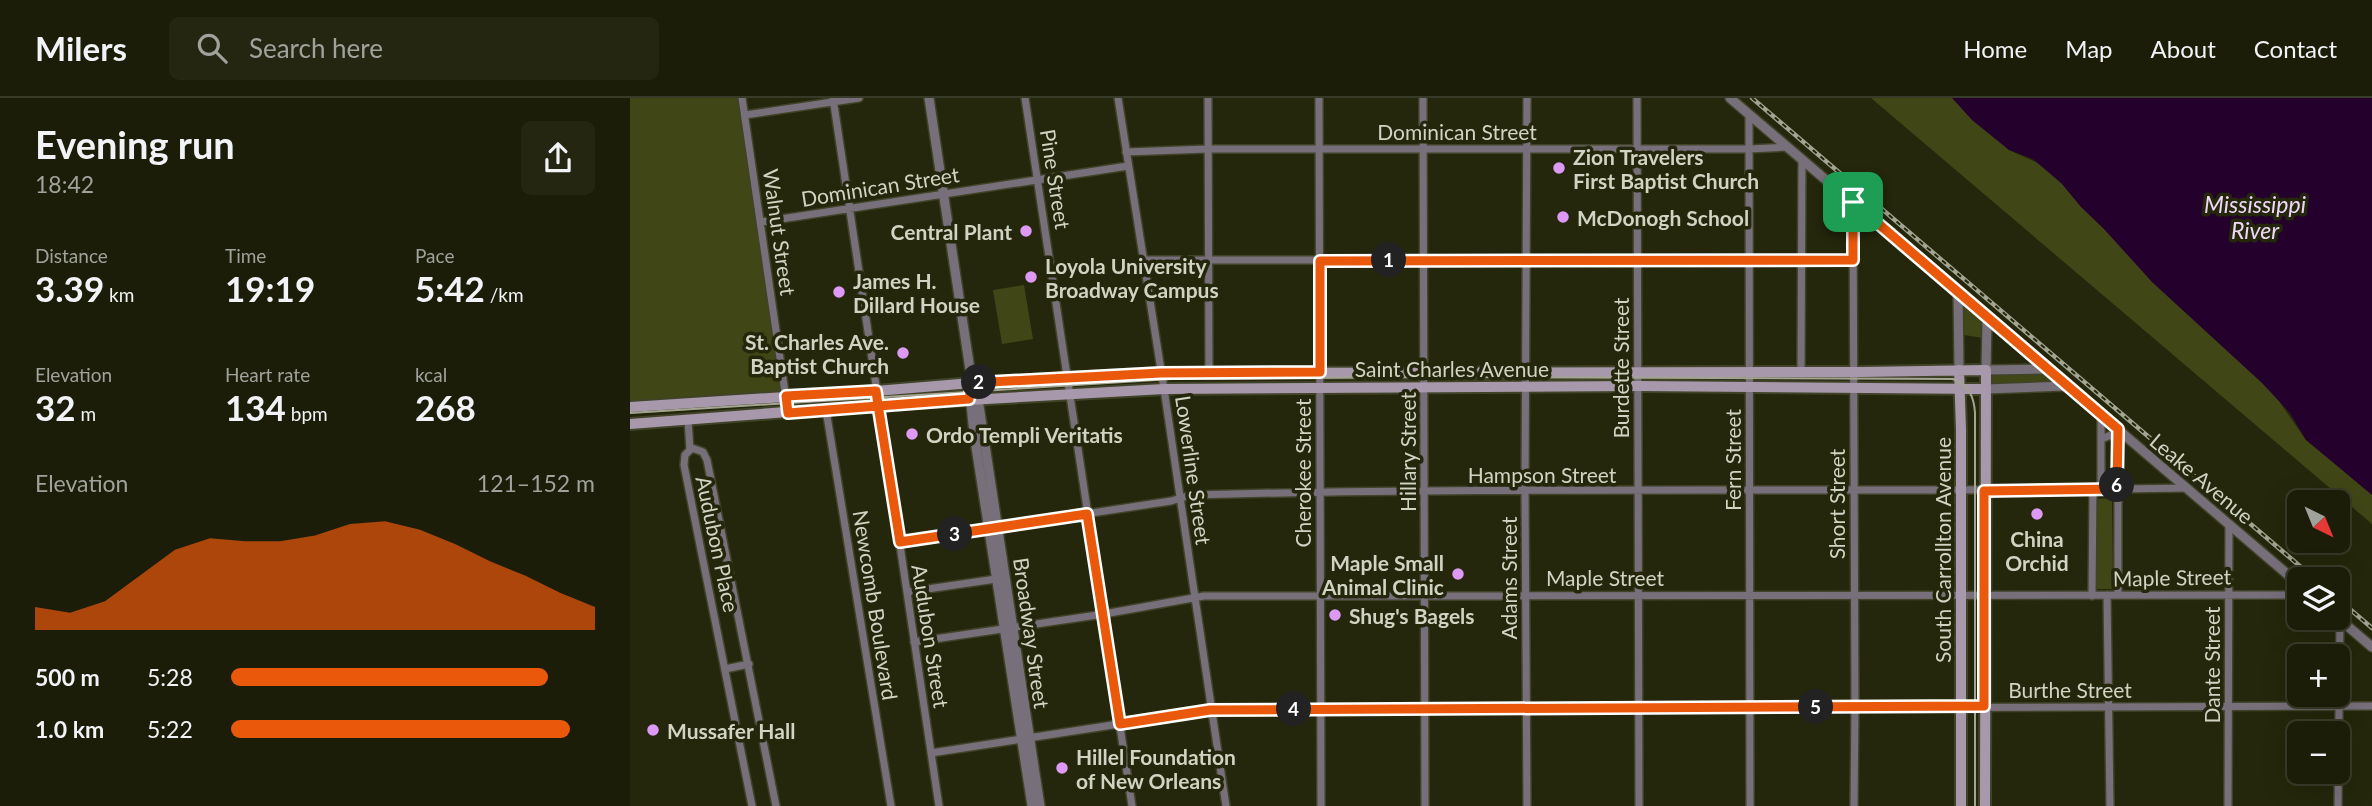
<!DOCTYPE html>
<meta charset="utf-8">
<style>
body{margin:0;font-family:Lato,sans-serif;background:#242612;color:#f1f3f6;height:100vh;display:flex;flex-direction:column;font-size:26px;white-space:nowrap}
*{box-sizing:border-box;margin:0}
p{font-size:23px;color:#a0a29c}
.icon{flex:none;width:38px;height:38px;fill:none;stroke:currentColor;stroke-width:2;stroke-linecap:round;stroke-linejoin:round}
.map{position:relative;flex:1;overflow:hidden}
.drawer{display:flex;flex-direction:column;background:#1b1d08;width:630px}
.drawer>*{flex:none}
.needle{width:46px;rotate:137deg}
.buttons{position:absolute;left:1657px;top:392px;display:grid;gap:14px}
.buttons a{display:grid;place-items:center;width:63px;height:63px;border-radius:10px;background:#1b1d08;box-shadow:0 7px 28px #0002,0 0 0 2px #393b29;font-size:35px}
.pin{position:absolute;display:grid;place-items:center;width:60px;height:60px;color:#fff;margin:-30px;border-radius:14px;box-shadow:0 4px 10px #0006}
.km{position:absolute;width:35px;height:35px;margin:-18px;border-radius:50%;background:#222;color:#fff;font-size:19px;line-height:35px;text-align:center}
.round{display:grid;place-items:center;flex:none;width:74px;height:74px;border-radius:10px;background:#242612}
.head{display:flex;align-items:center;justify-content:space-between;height:119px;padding:0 35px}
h1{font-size:38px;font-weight:700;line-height:52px}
.metrics{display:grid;grid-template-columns:repeat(3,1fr);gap:10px;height:119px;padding:7px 35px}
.metrics div{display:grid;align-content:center}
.metrics b{font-size:35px;font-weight:700}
.metrics small{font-size:19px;font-weight:400}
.metrics p{font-size:19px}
.chart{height:196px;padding:14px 35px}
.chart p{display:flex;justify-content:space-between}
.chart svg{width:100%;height:126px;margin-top:7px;fill:#ea580c;opacity:.7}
ul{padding:0 35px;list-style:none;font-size:23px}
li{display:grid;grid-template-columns:112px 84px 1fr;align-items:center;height:52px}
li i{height:18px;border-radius:9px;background:#ea580c}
header{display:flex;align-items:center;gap:42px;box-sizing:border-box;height:98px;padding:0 35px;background:#1b1d08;border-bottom:2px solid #393b29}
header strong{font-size:33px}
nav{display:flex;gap:38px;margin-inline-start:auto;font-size:24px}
.search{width:490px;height:63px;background:#242612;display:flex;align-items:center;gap:18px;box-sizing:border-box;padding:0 24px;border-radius:10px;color:#a0a29c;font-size:26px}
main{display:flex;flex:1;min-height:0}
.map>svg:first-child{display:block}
.green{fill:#414617}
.water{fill:#24012d}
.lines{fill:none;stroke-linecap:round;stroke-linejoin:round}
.minor-casing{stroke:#404328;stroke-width:10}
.tertiary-casing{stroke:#404328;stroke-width:12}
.secondary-casing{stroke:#404328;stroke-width:14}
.minor{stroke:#776f7a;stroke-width:7}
.tertiary{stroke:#776f7a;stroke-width:9}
.secondary{stroke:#a799ab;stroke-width:10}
.tram{stroke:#a3a592;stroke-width:2}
.rail-casing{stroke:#a3a592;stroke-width:4.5}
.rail{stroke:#24270b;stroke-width:2;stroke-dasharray:5;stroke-linecap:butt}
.route-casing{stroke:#fff;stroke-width:14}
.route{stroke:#ea580c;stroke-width:9}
.poi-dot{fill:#dd99f3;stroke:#24270b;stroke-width:2.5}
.labels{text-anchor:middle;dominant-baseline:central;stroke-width:7;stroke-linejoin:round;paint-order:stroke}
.street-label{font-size:21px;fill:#d1d3c3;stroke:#24270b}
.poi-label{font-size:21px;font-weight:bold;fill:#d1d3c3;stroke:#24270b;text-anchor:start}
.water-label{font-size:23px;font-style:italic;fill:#efd8f7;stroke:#24270b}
</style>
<header>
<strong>Milers</strong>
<div class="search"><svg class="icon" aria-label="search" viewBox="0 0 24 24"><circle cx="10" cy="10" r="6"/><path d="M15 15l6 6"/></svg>Search here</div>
<nav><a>Home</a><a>Map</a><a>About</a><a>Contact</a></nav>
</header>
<main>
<section class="drawer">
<div class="head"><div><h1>Evening run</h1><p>18:42</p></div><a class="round"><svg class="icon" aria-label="share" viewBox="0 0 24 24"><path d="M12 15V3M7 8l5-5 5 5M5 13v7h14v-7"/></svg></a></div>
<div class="metrics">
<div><p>Distance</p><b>3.39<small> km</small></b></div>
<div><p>Time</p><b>19:19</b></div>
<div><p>Pace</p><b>5:42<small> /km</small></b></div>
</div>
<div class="metrics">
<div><p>Elevation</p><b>32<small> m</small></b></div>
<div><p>Heart rate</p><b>134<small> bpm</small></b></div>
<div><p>kcal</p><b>268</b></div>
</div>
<div class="chart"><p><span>Elevation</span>121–152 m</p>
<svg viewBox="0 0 160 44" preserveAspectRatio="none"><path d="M0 44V36L10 38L20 34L30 25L40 16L50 12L60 13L70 13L80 11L90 7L100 6L110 9L120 14L130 20L140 25L150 31L160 36V44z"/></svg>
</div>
<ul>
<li><b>500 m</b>5:28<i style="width:87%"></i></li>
<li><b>1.0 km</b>5:22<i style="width:93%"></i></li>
</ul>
</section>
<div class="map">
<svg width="1742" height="708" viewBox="0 0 1742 708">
<rect width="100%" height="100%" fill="#24270b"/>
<!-- green -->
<path class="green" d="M0 0H111L153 294 0 305Z
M1241 0H1327L1379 52 1419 70 1635 283 1676 342 1742 393V426Z
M394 187 403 241 372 246 363 192Z
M1333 206 1354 222 1353 240 1334 237Z
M1412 272 1425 285 1359 287V274Z
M1482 400 1483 491H1466V401Z"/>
<!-- water -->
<path class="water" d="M1322 0H1742V397L1676 342 1660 315 1632 285 1522 184 1474 131 1451 109 1432 86 1403 61 1379 52 1342 22Z"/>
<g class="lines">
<defs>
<path id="minor" d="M112 0 158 315
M203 0 309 708
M395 0 502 708
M488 0 534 291 596 708
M578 0 579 275
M689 0 691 708
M793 0 795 708
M897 0 895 393 897 708
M1007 0 1009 708
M1119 16 1120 708
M115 17 229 0
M496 54 578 51H1119L1158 49
M1223 104 1225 609 1224 708
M131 124 498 68
M513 162H1223
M1171 274 1172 61
M196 312 261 708
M58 322 60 352
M1488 331V497
M1471 341 1481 337 1487 343
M1471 392V318
M270 444 541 403 561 397C893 388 1226 395 1558 390
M277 494 366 481
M1477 497 1480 708
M1462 498 1463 392
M284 544 474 516 574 498 1670 497
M95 571 119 566
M301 655 580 612 1742 608
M122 708 54 367 55 357 62 350 73 354 77 362 146 708
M1598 708 1599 426
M1708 708 1710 522"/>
<path id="tertiary" d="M299 0 342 285 348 301 410 708
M1100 0 1670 487
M1328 195 1329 272
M1357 221 1356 272 1415 271
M1356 291 1435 288
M340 297 344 336 402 708
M1708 520 1742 549"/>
<path id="secondary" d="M1329 272 1331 332V708
M0 309 246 293 342 285 531 275 1232 274 1356 272 1355 708
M0 326 248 307 534 291 1008 288 1356 291"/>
</defs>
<!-- minor casing -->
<use href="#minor" class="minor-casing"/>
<!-- tertiary casing -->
<use href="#tertiary" class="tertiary-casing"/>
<!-- secondary casing -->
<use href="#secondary" class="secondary-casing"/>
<!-- minor -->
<use href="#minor" class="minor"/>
<!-- tertiary -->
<use href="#tertiary" class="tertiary"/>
<!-- secondary -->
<use href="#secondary" class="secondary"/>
<!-- tram -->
<path class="tram" d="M0 315 542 281 803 279 1323 281C1339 287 1344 299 1345 315V708"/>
<defs>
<path id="rail" d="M1122 0 1685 481
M1708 501 1742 530"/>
</defs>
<!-- rail casing -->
<use href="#rail" class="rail-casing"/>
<!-- rail -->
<use href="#rail" class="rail"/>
</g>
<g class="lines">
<defs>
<path id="route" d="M1223 104V162L690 163V274L531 275 342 285 339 301 158 315 156 298 246 293 248 307 270 444 457 416 490 626 580 612 1354 608V393L1487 391 1488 331 1223 104"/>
</defs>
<!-- route casing -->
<use href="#route" class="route-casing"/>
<!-- route -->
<use href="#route" class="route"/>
</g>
<!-- markers -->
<g class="poi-dot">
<circle cx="929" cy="70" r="7"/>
<circle cx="933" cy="119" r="7"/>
<circle cx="396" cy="133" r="7"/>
<circle cx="401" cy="179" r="7"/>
<circle cx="209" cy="194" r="7"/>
<circle cx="273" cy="255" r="7"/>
<circle cx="282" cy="336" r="7"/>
<circle cx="1407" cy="416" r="7"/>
<circle cx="828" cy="476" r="7"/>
<circle cx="705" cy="517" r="7"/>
<circle cx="23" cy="632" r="7"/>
<circle cx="432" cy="670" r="7"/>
</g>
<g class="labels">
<!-- street labels -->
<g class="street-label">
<text x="827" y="33">Dominican Street</text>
<text transform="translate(426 81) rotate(81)">Pine Street</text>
<text transform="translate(250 88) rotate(-9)">Dominican Street</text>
<text transform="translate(150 134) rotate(82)">Walnut Street</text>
<text x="822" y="270">Saint Charles Avenue</text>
<text transform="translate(990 270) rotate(-90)">Burdette Street</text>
<text transform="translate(777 354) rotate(-90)">Hillary Street</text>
<text transform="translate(1102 362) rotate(-90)">Fern Street</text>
<text transform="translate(564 372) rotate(82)">Lowerline Street</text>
<text transform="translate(672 375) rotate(-90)">Cherokee Street</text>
<text x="912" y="376">Hampson Street</text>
<text transform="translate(1572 380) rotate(40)">Leake Avenue</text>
<text transform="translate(1206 406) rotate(-90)">Short Street</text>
<text transform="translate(88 446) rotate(78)">Audubon Place</text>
<text transform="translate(1312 452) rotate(-90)">South Carrollton Avenue</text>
<text x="975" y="479">Maple Street</text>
<text transform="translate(1542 479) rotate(-1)">Maple Street</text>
<text transform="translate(878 480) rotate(-90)">Adams Street</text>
<text transform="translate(246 507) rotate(81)">Newcomb Boulevard</text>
<text transform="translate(402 535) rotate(82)">Broadway Street</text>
<text transform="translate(301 538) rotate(81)">Audubon Street</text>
<text transform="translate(1581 567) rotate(-90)">Dante Street</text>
<text x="1440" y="591">Burthe Street</text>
</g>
<!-- poi labels -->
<g class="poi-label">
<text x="943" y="58">Zion Travelers<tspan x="943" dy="24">First Baptist Church</tspan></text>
<text x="947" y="119">McDonogh School</text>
<text x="382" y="133" text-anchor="end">Central Plant</text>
<text x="415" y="167">Loyola University<tspan x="415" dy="24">Broadway Campus</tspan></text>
<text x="223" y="182">James H.<tspan x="223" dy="24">Dillard House</tspan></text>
<text x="259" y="243" text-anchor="end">St. Charles Ave.<tspan x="259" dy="24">Baptist Church</tspan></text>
<text x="296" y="336">Ordo Templi Veritatis</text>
<text x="1407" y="440" text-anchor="middle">China<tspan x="1407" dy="24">Orchid</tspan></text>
<text x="814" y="464" text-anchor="end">Maple Small<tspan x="814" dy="24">Animal Clinic</tspan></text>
<text x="719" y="517">Shug's Bagels</text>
<text x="37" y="632">Mussafer Hall</text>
<text x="446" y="658">Hillel Foundation<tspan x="446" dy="24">of New Orleans</tspan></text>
</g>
<!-- water labels -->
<g class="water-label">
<text x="1625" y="106">Mississippi<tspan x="1625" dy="26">River</tspan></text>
</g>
</g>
</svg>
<div class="buttons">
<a><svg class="needle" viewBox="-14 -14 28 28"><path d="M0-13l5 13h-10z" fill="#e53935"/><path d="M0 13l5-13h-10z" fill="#a0a29c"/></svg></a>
<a><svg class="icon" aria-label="layers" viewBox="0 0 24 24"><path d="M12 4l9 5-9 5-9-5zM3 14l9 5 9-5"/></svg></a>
<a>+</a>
<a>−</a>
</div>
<div class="pin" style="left:1223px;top:104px;background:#1e9e55"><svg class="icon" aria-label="arrive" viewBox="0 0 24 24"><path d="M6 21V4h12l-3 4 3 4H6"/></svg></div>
<b class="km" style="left:759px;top:162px">1</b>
<b class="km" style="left:349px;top:284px">2</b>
<b class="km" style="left:325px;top:436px">3</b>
<b class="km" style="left:664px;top:611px">4</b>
<b class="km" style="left:1186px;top:609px">5</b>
<b class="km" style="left:1487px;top:387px">6</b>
</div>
</main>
